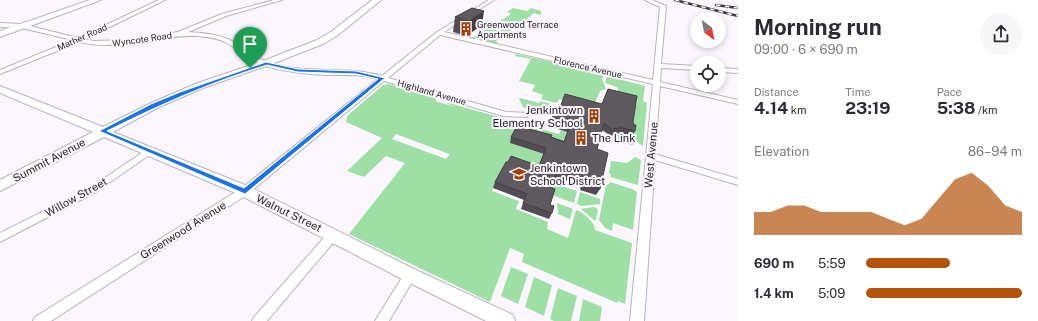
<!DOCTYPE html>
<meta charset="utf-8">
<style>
body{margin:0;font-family:"Public Sans",sans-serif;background:#f7f7f7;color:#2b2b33;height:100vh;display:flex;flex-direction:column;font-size:15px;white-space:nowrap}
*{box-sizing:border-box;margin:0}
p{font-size:13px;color:#7c7c81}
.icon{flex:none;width:22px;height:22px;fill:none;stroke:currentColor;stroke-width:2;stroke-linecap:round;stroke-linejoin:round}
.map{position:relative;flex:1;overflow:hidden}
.sheet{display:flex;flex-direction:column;background:#fff;width:300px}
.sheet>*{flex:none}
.needle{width:26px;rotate:148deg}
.controls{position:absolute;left:690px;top:12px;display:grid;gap:8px}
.controls a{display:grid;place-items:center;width:36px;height:36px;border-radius:50%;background:#fff;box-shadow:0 2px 6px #0003;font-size:20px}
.pin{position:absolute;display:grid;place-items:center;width:34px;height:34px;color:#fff;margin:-41px -17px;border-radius:50% 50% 50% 0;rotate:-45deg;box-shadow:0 0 4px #0007}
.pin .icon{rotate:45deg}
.round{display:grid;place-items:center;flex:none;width:42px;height:42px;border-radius:21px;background:#f7f7f7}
.head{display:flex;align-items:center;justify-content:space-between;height:68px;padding:0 16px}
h1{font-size:22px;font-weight:700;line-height:30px}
.figures{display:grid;grid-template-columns:repeat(3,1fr);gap:6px;height:68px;padding:4px 16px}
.figures div{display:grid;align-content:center}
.figures b{font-size:17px;font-weight:700}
.figures small{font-size:11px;font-weight:400}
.figures p{font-size:11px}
.chart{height:112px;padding:8px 16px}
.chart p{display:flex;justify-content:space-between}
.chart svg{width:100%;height:72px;margin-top:4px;fill:#b45309;opacity:.7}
ul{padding:0 16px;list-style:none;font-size:13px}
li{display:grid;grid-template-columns:64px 48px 1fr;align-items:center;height:30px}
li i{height:10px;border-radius:5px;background:#b45309}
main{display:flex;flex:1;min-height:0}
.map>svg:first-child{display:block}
.green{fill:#9ddfa4;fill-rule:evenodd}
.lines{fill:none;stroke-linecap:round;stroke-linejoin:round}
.street-casing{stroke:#b8b3bb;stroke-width:2}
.secondary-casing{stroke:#b8b3bb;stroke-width:2}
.street{fill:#fff;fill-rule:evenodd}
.secondary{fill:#fff;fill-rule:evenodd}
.rail-casing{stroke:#3e3b3f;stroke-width:2.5}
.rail{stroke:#fbf5fd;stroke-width:1.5;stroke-dasharray:4.5;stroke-linecap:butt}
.wall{fill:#524d53}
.shaded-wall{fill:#423f43}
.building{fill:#5f5a60;stroke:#423f43}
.route{fill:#1a73e8;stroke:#fff;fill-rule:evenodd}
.labels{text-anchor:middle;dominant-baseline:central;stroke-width:4;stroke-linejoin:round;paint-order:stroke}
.far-poi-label{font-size:9px;fill:#201e21;stroke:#fbf5fd;text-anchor:start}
.far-street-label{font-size:9px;fill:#201e21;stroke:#fbf5fd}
.poi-label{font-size:11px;fill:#201e21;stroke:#fbf5fd;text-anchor:start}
.street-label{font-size:11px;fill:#201e21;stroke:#fbf5fd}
</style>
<main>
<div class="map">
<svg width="738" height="321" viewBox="0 0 738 321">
<rect width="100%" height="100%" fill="#fbf5fd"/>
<!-- green -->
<path class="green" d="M513 8 527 11 531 8 541 11V15L534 13 515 28 502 35 496 41 499 44 472 38 490 26 479 22V20L495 24 511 14 507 12Z
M516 54 604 74 602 79 606 89 600 91 595 103 579 98 572 102 559 99 557 103 541 99 543 95 532 91 535 85 519 81 531 59 515 56Z
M607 76 645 86 643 101 647 103 643 146 636 141 635 144 631 145 621 139 610 136 616 133 631 137 630 131 634 105 636 106 638 100 620 95 617 87 605 83Z
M388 84 438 98 435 101 455 107 448 104 449 103 559 134 561 130 567 132 562 146 510 143 544 154 536 172 497 180 492 191 519 201 516 209 548 222 547 229 568 238 576 210C583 212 595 222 595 230L632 243 625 304 618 301 617 303 522 262 524 254 510 248 490 302 349 234 405 163 386 156 364 177 347 171 382 138 346 122 347 116 383 85ZM396 134 449 154H450L446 159 392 139Z
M520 98 539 103 540 101 551 104 548 111 538 113 523 107 519 99Z
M635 157 641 160 638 185 610 177 611 174 609 173 611 161 627 163Z
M550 182 577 191 574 203 552 195Z
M610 182 632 189 637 192 633 230 613 223 612 231 605 228 599 220 606 185 609 184Z
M580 192 600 199V204L582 206 577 204Z
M557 203 573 209 570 219 558 214Z
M594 207 598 209 596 220H594L581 209Z
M511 267 528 274 518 304 501 296Z
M534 277 552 285 544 316 525 307Z
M558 288 577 296 571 321H554L550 319Z
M583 299 602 307 600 321H579Z"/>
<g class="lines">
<defs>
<path id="street" d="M159 0H165L85 39 93 41 132 40 178 32 222 14 274 0H282L226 16 188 32C202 33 217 34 230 40 234 42 238 46 242 49 250 55 260 59 270 63 306 75 345 65 382 76L437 32 489 0H494L444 32 653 80 660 7 645 0H652L666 6 661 64 697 66V70L661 68 660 82 738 100V104L660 86 655 154 738 179V185L655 160 644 321H630L653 84 440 35 388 78 506 112 527 113 528 115 527 117 503 116 384 81 248 194 51 321H33L35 317 242 188 378 79C361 74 344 75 326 75 305 74 284 72 263 65 248 59 240 51 227 43 218 38 207 37 197 36 157 34 121 52 79 42L0 74V70L73 40 22 28 0 27V23L22 24 78 38Z
M719 68 738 69V73L719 72Z
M149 148 153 151 152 153 96 192 0 242V233L90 188Z
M333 231 337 232 338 235 337 238 267 321H252L254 317 329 232Z
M410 270 414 271 416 275 389 321H375L406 271Z"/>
<path id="secondary" d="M90 0H101L0 37V31Z
M372 0H381L338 35 323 44 269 65 203 88 157 108 113 132 250 187 416 270 513 315 515 321H486L404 280 240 195 104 137 0 191V180L93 132 0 93V86L103 127 149 104 195 84 263 61 317 40 332 31Z"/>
</defs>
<!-- street casing -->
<use href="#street" class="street-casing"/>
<!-- secondary casing -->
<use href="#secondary" class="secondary-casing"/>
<!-- street -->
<use href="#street" class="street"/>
<!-- secondary -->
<use href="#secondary" class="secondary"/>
<defs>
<path id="rail" d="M675 0 738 16
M716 5 738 8"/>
</defs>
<!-- rail casing -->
<use href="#rail" class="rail-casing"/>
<!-- rail -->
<use href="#rail" class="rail"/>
</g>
<!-- wall -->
<path class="wall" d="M455 17 482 25 466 36 453 32Z
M608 89 633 122 635 131 631 137 616 133 614 135H612L611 136 602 130 597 149 600 189 596 195 580 190 581 185 556 177 552 188 550 205 552 213 549 219 521 209 524 200 493 188 495 182 508 162 539 166 544 154 510 143 511 137H551L564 141 567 132 549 126 555 112 558 113 602 104Z"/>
<!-- shaded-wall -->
<path class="shaded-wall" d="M484 11 482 25 466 36 469 21Z"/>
<!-- building -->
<path class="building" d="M472 8 484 11 469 21 455 17Z
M608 89 637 96 633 122 634 125H636L635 131 619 127 617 129 614 128V131L604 123 597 149 608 153 600 189 583 184 584 179 558 171 552 188 555 189 550 205 554 206 552 213 523 203 527 194 495 182 506 162H508L511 156 539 166 546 148 511 137 517 126 552 135 551 137 564 142 570 126 551 120 555 112 558 113 565 94 602 104Z"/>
<!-- route -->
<path class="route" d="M266 62 298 69 356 71 385 78 245 194 99 131 151 104 180 92ZM267 65 298 72 356 74 378 79 244 188 107 131C159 105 211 82 267 65Z"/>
<!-- icons -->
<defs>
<symbol id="building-bare" viewBox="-9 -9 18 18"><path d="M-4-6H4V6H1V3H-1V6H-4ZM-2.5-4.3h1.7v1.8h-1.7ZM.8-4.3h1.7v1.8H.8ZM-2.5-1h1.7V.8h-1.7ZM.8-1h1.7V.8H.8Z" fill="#a23f02" stroke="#fbf5fd" stroke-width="2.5" paint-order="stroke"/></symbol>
<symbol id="school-bare" viewBox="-9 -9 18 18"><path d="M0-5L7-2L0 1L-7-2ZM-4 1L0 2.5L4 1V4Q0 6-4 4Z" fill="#a23f02" stroke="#fbf5fd" stroke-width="2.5" paint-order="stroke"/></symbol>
</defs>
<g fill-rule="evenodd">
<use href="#building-bare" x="456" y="19" width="20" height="20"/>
<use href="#building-bare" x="584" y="106" width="20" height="20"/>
<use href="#building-bare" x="571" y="128" width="20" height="20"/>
<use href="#school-bare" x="509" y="164" width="20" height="20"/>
</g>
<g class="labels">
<!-- far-poi labels -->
<g class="far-poi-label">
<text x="477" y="24">Greenwood Terrace<tspan x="477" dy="10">Apartments</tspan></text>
</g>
<!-- far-street labels -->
<g class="far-street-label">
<text transform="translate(82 37) rotate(-24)">Mather Road</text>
<text transform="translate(142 39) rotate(-8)">Wyncote Road</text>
<text transform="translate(588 67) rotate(13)">Florence Avenue</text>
<text transform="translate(432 92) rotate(16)">Highland Avenue</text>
</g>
<!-- poi labels -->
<g class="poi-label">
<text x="583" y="110" text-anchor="end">Jenkintown<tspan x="583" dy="13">Elementry School</tspan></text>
<text x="592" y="138">The Link</text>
<text x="530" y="168">Jenkintown<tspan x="530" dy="13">School District</tspan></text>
</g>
<!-- street labels -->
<g class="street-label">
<text transform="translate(651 155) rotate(-85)">West Avenue</text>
<text transform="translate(49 160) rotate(-28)">Summit Avenue</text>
<text transform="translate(76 197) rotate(-29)">Willow Street</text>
<text transform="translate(289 213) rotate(26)">Walnut Street</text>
<text transform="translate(183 230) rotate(-32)">Greenwood Avenue</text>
</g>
</g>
</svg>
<div class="controls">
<a><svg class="needle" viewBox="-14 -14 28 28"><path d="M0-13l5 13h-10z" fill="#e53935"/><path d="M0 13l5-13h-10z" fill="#7c7c81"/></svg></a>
<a><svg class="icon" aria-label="locate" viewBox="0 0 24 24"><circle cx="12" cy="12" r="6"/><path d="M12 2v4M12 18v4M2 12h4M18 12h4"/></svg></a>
</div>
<div class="pin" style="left:250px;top:68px;background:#1e9e55"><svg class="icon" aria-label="arrive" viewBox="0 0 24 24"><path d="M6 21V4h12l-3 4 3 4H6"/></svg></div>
</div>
<section class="sheet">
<div class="head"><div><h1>Morning run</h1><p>09:00 · 6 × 690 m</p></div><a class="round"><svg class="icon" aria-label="share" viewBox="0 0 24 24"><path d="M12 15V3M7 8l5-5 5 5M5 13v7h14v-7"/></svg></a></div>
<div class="figures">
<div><p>Distance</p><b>4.14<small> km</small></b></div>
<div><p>Time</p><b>23:19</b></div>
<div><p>Pace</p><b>5:38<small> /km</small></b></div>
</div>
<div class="chart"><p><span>Elevation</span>86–94 m</p>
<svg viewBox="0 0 160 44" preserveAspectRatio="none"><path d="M0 44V30L10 30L20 26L30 26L40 30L50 30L60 30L70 30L80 34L90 38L100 34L110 22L120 10L130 6L140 14L150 26L160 30V44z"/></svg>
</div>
<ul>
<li><b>690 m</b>5:59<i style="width:54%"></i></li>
<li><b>1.4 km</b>5:09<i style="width:100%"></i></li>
</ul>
</section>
</main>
